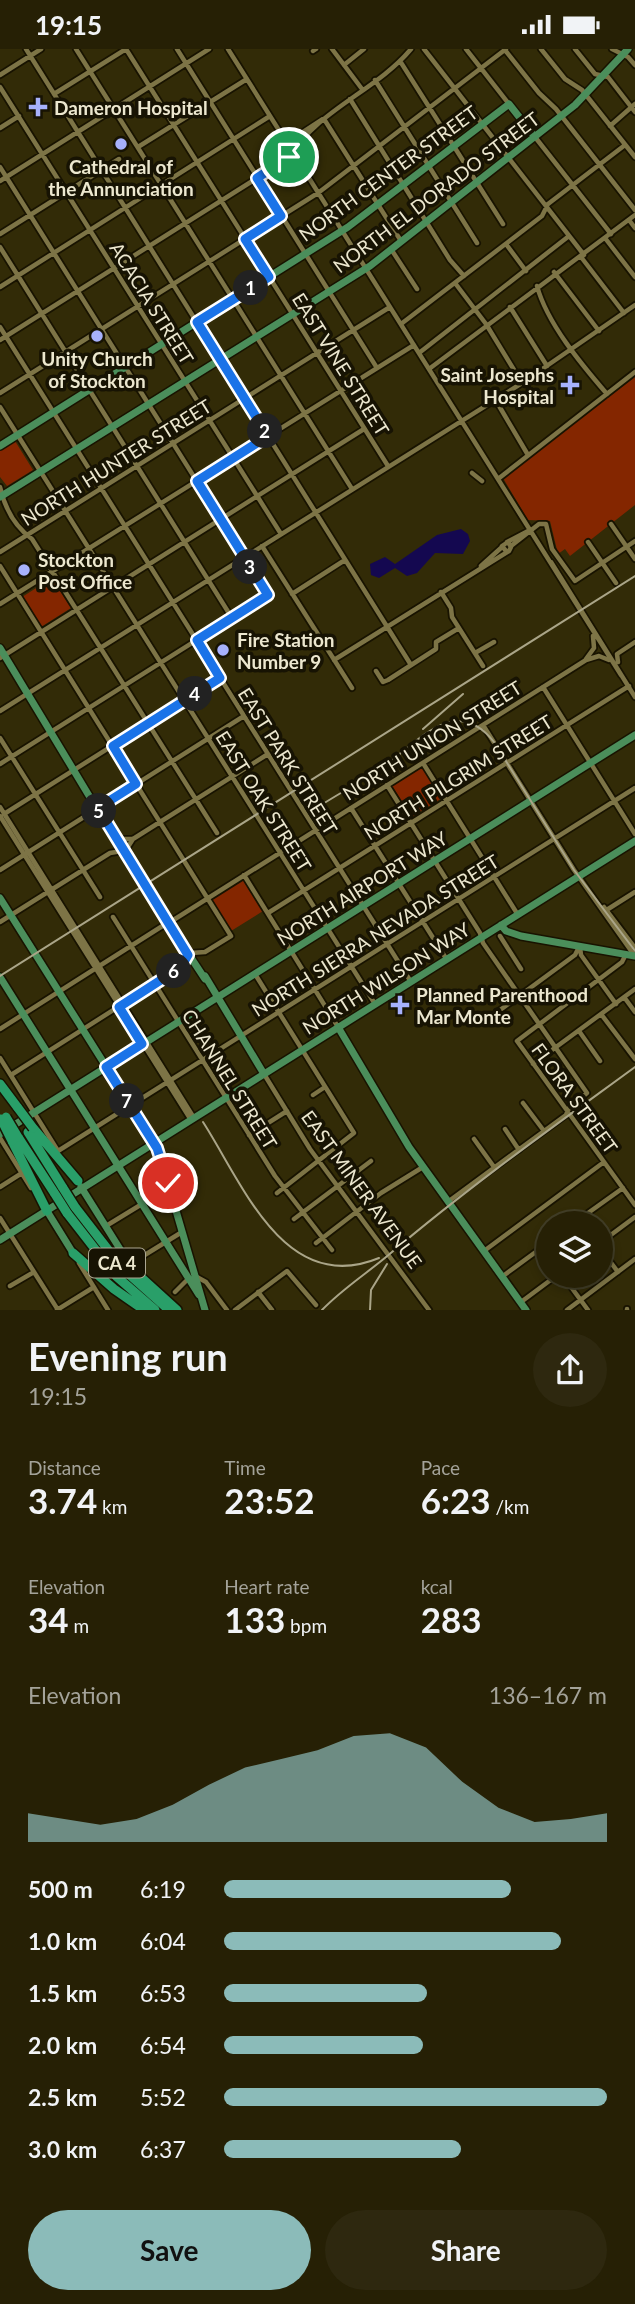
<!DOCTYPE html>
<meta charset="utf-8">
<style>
body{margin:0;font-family:Lato,sans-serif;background:#2e280f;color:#f1f3f6;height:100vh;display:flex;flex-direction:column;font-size:26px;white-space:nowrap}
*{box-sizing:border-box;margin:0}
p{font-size:23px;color:#a4a39a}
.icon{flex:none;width:38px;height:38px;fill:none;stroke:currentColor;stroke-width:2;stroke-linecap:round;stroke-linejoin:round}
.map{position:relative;height:1261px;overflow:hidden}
.drawer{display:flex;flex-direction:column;background:#262005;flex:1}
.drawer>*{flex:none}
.buttons{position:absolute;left:536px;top:1162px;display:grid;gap:14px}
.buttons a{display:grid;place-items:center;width:77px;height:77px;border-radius:50%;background:#262005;box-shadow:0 4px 10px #0003,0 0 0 2px #423e27;font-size:35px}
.pin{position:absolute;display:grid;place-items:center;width:60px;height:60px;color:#fff;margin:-30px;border:4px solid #fff;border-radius:50%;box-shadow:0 2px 7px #0007}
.km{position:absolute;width:35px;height:35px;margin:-18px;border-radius:50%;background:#222;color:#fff;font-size:19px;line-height:35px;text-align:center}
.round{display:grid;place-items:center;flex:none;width:74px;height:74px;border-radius:37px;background:#2e280f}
.headline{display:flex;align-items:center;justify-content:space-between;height:119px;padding:0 28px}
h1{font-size:38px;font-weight:700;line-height:52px}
.stats{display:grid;grid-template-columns:repeat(3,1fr);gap:10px;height:119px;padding:7px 28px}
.stats div{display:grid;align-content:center}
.stats b{font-size:35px;font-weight:700}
.stats small{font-size:19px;font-weight:400}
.stats p{font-size:19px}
.chart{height:196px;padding:14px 28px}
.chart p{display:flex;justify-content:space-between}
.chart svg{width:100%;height:126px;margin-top:7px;fill:#8bbbb9;opacity:.7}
.primary-button{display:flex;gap:14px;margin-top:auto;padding:14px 28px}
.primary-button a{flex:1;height:80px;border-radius:42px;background:#8bbbb9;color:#111;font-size:28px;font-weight:700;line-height:80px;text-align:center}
.primary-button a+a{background:#2e280f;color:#f1f3f6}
ul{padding:0 28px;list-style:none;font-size:23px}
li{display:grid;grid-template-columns:112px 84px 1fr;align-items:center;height:52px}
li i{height:18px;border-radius:9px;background:#8bbbb9}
.status{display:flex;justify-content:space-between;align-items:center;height:49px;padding:0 35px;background:#262005;direction:ltr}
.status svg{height:19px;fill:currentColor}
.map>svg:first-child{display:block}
.green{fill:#842600}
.water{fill:#140850}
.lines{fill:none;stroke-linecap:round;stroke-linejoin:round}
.minor-casing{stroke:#181300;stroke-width:8}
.major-casing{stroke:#181300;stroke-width:10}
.highway-casing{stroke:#181300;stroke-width:12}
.minor{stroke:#7d7446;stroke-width:4.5}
.major{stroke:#4b8e5b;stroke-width:7}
.highway{stroke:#299f69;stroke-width:9}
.rail{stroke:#aaa588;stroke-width:2}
.minor-bridge-casing{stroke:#181300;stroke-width:8;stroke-linecap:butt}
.highway-bridge-casing{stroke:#181300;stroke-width:12;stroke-linecap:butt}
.minor-bridge{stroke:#7d7446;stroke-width:4.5}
.highway-bridge{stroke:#299f69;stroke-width:9}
.route-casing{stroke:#fff;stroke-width:14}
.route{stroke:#1a73e8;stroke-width:9}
.poi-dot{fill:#a7b1fc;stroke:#171303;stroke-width:2.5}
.labels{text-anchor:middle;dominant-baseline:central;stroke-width:7;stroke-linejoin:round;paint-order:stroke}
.shield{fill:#171303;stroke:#aca792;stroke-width:2}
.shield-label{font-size:18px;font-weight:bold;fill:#ece7cf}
.poi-label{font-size:19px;font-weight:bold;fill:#ece7cf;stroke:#171303;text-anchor:start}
.street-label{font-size:19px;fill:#ece7cf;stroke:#171303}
</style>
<div class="status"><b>19:15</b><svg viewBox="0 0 49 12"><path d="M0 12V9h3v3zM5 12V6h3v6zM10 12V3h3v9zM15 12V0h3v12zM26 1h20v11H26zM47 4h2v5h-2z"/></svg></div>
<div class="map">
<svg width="635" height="1261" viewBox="0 0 635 1261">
<rect width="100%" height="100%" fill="#322b07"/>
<!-- green -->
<path class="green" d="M635 328V456L570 507 565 500 558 505 550 472 528 471 503 429Z
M15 392 33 421 7 437 0 428V401Z
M52 529 71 559 41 578 22 548Z
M423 718 442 749 412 768 392 737Z
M243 831 263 862 231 882 212 850Z"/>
<!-- water -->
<path class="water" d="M461 480 468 485 470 492 463 505 435 504 417 524 407 527 395 519 379 529 371 526 370 515 385 508 395 515 437 486Z"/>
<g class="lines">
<defs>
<path id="minor" d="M26 0 411 616
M76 0 352 440
M126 0 388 417
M177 0 377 319
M228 0 621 626
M332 0 362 40
M424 0 584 206
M466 0 509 55
M541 0 565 30 582 41 635 108
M575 0 595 25 608 28 635 63
M612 0 628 8 635 16
M505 1 539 44 556 60 635 161
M313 2 316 0
M400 12 503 175
M344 16 364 0
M0 26 41 0
M375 31 477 194
M0 38 281 485
M54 45 126 0
M350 50 450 211 464 227
M324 70 401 192
M610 77 635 55
M0 79 19 67
M535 88 611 185
M138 98 247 30
M292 102 297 87 323 70
M0 118 268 546 0 715
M0 132 209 0
M629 171 635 179
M0 185 119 110
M605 189 635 228
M506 195 526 222
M0 198 232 569
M391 200 417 240
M581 208 624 264
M554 223 599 282
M455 234 486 275 522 334
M537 237C547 274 581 315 607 345
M0 238 270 67
M510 258 547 317
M401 275 542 167 548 155 625 96
M0 278 411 933
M0 291 289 109C317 61 376 42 411 0
M419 304 569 187
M429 320 635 166
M0 344 318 144 506 0
M495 350 528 406
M0 358 375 955
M472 424 482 432
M498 430 635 323
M0 438C5 460 14 477 32 490L217 784
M611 475 635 510
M507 493 530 481
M588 493 616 534
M262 497 352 639
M511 497 539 475H546L552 500 575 532 635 492
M0 503 390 258
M551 513 635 648
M0 517 231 887 205 903 191 904
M481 517 502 498
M441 543 451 559 452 568 483 617
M292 545 345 511
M0 555 414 296
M475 604 494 593
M0 609 364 380
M586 610 594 599 593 587
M334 611 509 502 511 498 508 493 502 497 506 502
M618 613 617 605 635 593
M376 622 383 633 388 631 436 600V593L459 579
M543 638 635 785
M0 662 522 334 635 256
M483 676 574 821 634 906
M0 689 100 848
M423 714 518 866
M387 736 480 884 483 894 587 1044 569 1059 566 1066 449 1152
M0 758 194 1069
M351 759 447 911
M4 765 220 629
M0 767 191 1071
M120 790H132
M126 801 133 790 268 705
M0 821 244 667
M244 826 338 978
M604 858 635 899
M605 862 635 843
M268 864 629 637
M113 868 275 1127 332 1201
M175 870 586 611 599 607 609 611
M0 873 110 804 122 802
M500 887 521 920
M580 898 581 906 616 955
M626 905 622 913 517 992 635 1156
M255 925 354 1084 277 1144
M624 948 635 963
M496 964 575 906 579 898
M601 965 635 1010
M0 980 164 876
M579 982 600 1012
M0 1009 58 1102
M533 1015 635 940
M264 1025 310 1100 429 1261
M11 1026 181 918 188 906
M313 1046 325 1038
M523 1054 544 1082
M505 1080 519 1101
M249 1086 287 1062
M0 1089 31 1139
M474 1090 494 1118
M58 1102 635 739
M0 1138 22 1124
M0 1169 58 1261
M294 1170 371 1112
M574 1174 623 1139
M106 1177 142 1155
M316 1194 381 1144 423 1118
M600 1194 635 1168
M542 1198 548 1206
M600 1199 618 1223
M484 1202 604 1113
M130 1212H135L182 1183
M79 1214 108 1261
M195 1227 206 1233 227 1261
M503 1227 548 1194
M563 1227 588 1261
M10 1237 34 1223
M175 1243 188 1230
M258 1243 272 1261
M521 1253 556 1227
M627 1260V1261
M57 1261 94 1238
M235 1261 287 1222 316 1256
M567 1261 635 1210"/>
<path id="major" d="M0 397 348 178 509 55 535 88
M0 448 370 217 575 56 628 0
M0 599 141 833 205 930
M0 849 158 1100 205 1261
M501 876 506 882 521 887 635 907
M205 927 264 1025
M0 928 199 1246
M338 978 409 1098 526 1261
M0 1085 635 686
M81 1138 125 1208
M47 1162 73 1204
M0 1191 635 792"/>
<path id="highway" d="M0 1035 18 1059
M33 1079 78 1132
M28 1083 63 1139
M18 1088 55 1145
M12 1092 47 1162
M75 1158 123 1220 169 1261
M67 1164 116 1227 155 1261
M73 1204 114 1240 144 1261
M125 1208 134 1222 177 1261"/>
</defs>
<!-- minor casing -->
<use href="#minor" class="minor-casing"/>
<!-- major casing -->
<use href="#major" class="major-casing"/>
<!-- highway casing -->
<use href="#highway" class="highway-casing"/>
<!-- minor -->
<use href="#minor" class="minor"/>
<!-- major -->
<use href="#major" class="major"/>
<!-- highway -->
<use href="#highway" class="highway"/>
<!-- rail -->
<path class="rail" d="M423 680 463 645
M310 763C333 748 357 735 380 720 414 698 454 642 494 693L574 821 635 902
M0 927 635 527
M203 1073C243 1135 285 1248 379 1209
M322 1261C343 1239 369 1223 392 1203 470 1137 553 1078 635 1018
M370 1261 371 1241 387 1215"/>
<defs>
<path id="minor-bridge" d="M164 876 175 870"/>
<path id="highway-bridge" d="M18 1059 33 1079
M6 1068 18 1088
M1 1070 12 1092
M63 1139 75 1158
M55 1145 67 1164"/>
</defs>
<!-- minor-bridge casing -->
<use href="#minor-bridge" class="minor-bridge-casing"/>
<!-- highway-bridge casing -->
<use href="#highway-bridge" class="highway-bridge-casing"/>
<!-- minor-bridge -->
<use href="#minor-bridge" class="minor-bridge"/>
<!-- highway-bridge -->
<use href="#highway-bridge" class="highway-bridge"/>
</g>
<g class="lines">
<defs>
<path id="route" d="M168 1134 157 1099 106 1018 142 995 119 958 181 918 188 906 98 759 136 735 113 697 220 629 197 591 268 546 197 432 268 387 197 273 269 228 245 190 281 167 257 129 289 108"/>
</defs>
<!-- route casing -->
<use href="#route" class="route-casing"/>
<!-- route -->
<use href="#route" class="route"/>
</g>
<!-- markers -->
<g class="poi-dot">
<path d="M34.5 47.5h7v7h7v7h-7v7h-7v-7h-7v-7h7z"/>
<circle cx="121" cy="95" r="7"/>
<circle cx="97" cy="287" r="7"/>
<path d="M566.5 325.5h7v7h7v7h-7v7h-7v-7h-7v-7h7z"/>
<circle cx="24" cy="521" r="7"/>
<circle cx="223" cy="601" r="7"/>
<path d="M396.5 945.5h7v7h7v7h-7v7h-7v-7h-7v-7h7z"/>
</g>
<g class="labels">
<!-- shield labels -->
<rect class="shield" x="89" y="1199.5" width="56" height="29" rx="5"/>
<g class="shield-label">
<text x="117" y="1214">CA 4</text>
</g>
<!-- poi labels -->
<g class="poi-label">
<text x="54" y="58">Dameron Hospital</text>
<text x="121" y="117" text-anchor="middle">Cathedral of<tspan x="121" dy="22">the Annunciation</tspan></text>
<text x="97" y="309" text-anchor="middle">Unity Church<tspan x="97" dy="22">of Stockton</tspan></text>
<text x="554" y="325" text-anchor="end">Saint Josephs<tspan x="554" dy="22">Hospital</tspan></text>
<text x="38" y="510">Stockton<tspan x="38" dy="22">Post Office</tspan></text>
<text x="237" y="590">Fire Station<tspan x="237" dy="22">Number 9</tspan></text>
<text x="416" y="945">Planned Parenthood<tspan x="416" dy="22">Mar Monte</tspan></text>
</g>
<!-- street labels -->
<g class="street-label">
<text transform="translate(388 124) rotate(-36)">NORTH CENTER STREET</text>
<text transform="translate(436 143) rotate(-37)">NORTH EL DORADO STREET</text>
<text transform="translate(152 254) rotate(58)">ACACIA STREET</text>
<text transform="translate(341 315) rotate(58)">EAST VINE STREET</text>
<text transform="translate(116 413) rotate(-32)">NORTH HUNTER STREET</text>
<text transform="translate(432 691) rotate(-32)">NORTH UNION STREET</text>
<text transform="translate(288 712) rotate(58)">EAST PARK STREET</text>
<text transform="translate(458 728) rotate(-32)">NORTH PILGRIM STREET</text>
<text transform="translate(264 752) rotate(58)">EAST OAK STREET</text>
<text transform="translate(362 839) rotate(-32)">NORTH AIRPORT WAY</text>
<text transform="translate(375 886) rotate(-32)">NORTH SIERRA NEVADA STREET</text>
<text transform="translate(386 929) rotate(-32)">NORTH WILSON WAY</text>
<text transform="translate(230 1030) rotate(58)">CHANNEL STREET</text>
<text transform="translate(575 1049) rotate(54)">FLORA STREET</text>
<text transform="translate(362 1140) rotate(54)">EAST MINER AVENUE</text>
</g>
</g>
</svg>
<div class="buttons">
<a><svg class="icon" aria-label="layers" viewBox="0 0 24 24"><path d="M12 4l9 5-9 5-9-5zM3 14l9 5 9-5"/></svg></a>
</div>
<div class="pin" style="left:289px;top:108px;background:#1e9e55"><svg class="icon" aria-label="arrive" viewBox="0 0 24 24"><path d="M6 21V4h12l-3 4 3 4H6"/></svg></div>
<div class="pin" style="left:168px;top:1134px;background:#d93025"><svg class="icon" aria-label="check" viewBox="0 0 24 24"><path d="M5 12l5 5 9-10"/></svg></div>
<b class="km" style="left:251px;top:239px">1</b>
<b class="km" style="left:265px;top:382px">2</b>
<b class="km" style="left:250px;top:518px">3</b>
<b class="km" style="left:195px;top:645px">4</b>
<b class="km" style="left:99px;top:762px">5</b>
<b class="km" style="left:174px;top:922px">6</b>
<b class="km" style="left:127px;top:1052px">7</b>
</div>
<section class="drawer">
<div class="headline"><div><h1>Evening run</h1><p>19:15</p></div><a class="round"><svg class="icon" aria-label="share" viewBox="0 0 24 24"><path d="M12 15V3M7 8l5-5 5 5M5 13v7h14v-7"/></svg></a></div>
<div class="stats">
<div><p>Distance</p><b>3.74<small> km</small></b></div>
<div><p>Time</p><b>23:52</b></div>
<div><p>Pace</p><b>6:23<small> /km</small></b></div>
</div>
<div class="stats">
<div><p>Elevation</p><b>34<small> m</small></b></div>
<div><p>Heart rate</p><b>133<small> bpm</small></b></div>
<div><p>kcal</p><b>283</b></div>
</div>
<div class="chart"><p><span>Elevation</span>136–167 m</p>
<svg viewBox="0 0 160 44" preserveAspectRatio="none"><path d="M0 44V34L10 36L20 38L30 36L40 31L50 24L60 18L70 15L80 12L90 7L100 6L110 11L120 23L130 32L140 37L150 36L160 34V44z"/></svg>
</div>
<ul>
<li><b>500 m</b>6:19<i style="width:75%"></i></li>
<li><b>1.0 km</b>6:04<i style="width:88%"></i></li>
<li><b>1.5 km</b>6:53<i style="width:53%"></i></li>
<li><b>2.0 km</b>6:54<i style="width:52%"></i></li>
<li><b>2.5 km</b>5:52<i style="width:100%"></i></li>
<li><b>3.0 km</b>6:37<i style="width:62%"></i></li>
</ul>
<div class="primary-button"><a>Save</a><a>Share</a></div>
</section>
